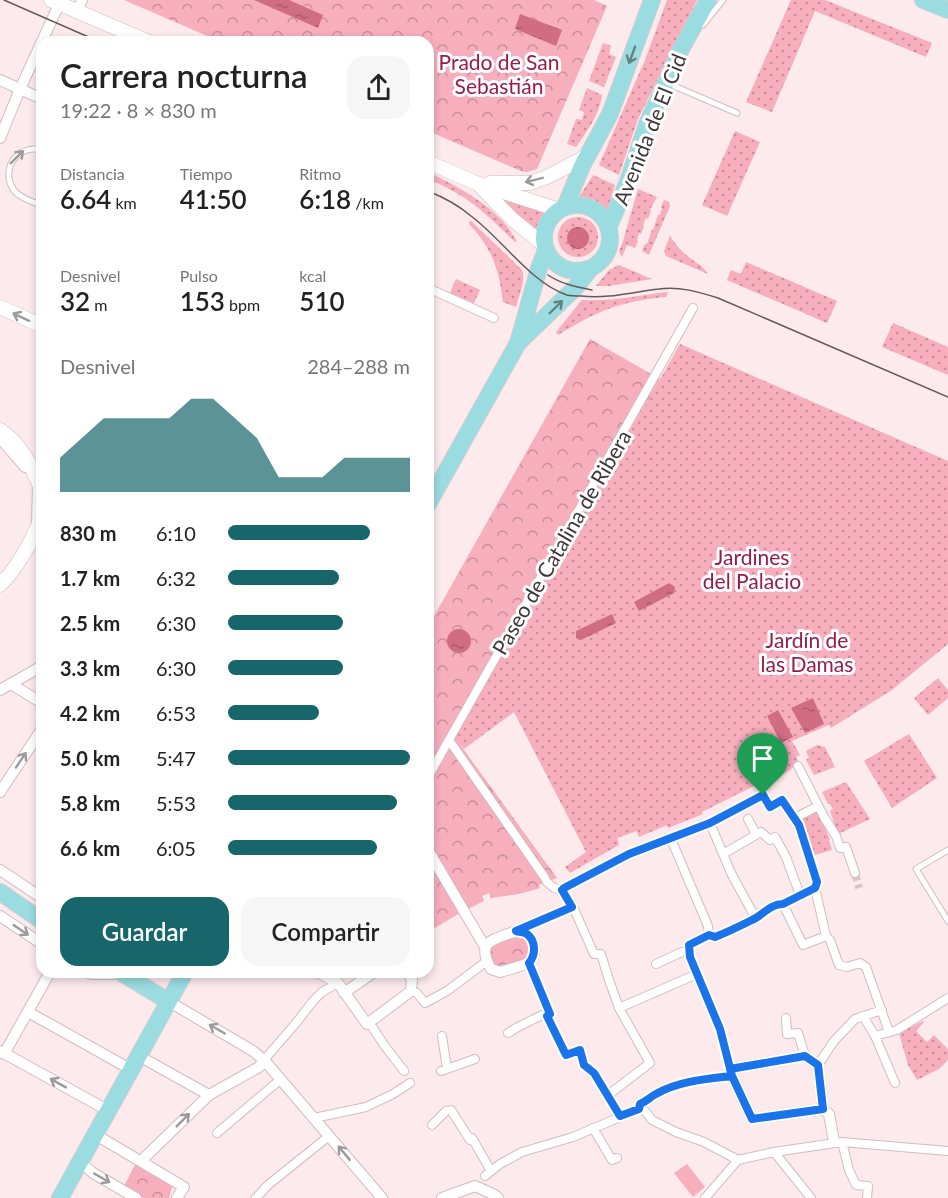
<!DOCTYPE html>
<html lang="es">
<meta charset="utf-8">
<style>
body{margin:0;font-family:Lato,sans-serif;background:#f6f6f6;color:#222;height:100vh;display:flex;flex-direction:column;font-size:22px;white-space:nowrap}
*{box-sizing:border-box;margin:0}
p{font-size:20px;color:#767676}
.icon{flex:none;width:33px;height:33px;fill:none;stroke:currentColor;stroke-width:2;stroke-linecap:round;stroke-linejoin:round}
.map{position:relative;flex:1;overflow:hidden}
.details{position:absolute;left:36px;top:36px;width:398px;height:942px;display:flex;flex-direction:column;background:#fff;border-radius:18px;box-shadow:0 3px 9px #0003}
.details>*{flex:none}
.pin{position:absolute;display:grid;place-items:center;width:51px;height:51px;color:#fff;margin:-62px -26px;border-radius:50% 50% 50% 0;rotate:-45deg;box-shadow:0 0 6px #0007}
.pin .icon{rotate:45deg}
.round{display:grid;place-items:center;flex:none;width:63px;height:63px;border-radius:18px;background:#f6f6f6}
.head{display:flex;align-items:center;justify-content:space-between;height:102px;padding:0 24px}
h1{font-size:33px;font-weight:600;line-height:45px}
.metrics{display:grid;grid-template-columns:repeat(3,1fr);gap:9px;height:102px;padding:6px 24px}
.metrics div{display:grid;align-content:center}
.metrics b{font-size:26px;font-weight:600}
.metrics small{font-size:16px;font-weight:400}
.metrics p{font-size:16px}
.chart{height:168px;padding:12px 24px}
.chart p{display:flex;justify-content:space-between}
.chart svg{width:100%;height:108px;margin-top:6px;fill:#17666b;opacity:.7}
.primary-button{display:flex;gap:12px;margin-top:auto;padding:12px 24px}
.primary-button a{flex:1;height:69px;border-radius:18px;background:#17666b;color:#fff;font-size:24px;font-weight:600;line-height:69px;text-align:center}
.primary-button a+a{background:#f6f6f6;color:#222}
ul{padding:0 24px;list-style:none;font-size:20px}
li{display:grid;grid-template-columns:96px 72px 1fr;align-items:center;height:45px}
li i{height:15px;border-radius:8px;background:#17666b}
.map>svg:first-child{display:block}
.grass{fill:url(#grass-dots)}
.forest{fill:url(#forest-crowns)}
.pitch{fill:#f7aebd}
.water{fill:url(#water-ripples)}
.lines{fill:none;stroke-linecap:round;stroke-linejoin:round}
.pedestrian-tunnel{stroke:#d6c6c9;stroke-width:8;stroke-dasharray:8 4;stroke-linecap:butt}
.service-casing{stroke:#d2bcc0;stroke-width:7}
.pedestrian-casing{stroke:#d2bcc0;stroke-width:10}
.minor-casing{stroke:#d2bcc0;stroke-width:12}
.tertiary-casing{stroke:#d2bcc0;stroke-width:15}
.primary-casing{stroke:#d1cfcf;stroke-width:18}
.service{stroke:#fff;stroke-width:5}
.pedestrian{stroke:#fff;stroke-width:8}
.minor{stroke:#fff;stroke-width:10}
.tertiary{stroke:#fff;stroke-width:14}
.primary{stroke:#9adce0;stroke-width:16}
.tram{stroke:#63595b;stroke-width:1.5}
.oneway{stroke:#678083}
.oneway2{stroke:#9e9a9b}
.route-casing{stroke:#fff;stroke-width:12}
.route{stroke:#1a73e8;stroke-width:8}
.labels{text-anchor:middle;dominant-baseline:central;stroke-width:6;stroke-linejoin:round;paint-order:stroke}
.park-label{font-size:21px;fill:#971c49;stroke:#fff}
.street-label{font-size:21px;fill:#3e3537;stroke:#fff}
</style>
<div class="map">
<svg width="948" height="1198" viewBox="0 0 948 1198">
<defs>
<pattern id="grass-dots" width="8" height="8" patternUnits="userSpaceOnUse" patternTransform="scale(1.5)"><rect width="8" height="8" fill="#f7aebd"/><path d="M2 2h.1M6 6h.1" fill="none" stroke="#c98e9a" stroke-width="1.8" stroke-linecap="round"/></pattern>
<pattern id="forest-crowns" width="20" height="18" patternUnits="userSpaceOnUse" patternTransform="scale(1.5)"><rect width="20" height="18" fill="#f7aebd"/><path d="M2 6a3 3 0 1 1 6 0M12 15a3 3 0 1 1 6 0" fill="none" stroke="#c98e9a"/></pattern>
<pattern id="water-ripples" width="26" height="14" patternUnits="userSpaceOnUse" patternTransform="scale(1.5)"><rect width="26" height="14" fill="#d16c85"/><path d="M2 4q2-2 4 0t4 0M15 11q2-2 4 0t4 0" fill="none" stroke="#ab5a6e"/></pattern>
</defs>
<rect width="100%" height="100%" fill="#fceaed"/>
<!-- grass -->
<path class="grass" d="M667 0H697L638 119 619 175 599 165 645 60Z
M791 0H825L932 43 926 57 815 11 772 112 746 102Z
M603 43 611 46 609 54 616 57 604 87 589 81Z
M587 88 602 95C600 114 587 131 576 147L567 144 576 119 582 120 584 112 579 110Z
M735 131 760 142 727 216 702 205Z
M428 172C455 185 487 202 506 225 510 230 513 236 517 241L515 242C502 230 490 217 477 207 462 195 445 186 428 179Z
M593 175 615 185 608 210C598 202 590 199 579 197Z
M638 189 657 197 650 210 651 211 648 219 646 218 643 225 644 226 641 234 639 233 637 240 638 241 635 248 627 245 622 257 619 251 623 241Z
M493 193 544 212C545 218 539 228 535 233L510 208Z
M664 200 669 202 670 206 649 255 642 251 645 244H647L652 229 653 230 658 215H660L662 208 661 207Z
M558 237a20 20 0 1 1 40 0a20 20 0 1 1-40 0Z
M470 220 522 270C526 281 519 295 516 307L503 302C499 269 492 248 469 224Z
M670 236C674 242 678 248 684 253 691 260 703 265 708 274L666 256 664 251Z
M746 262 837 301 827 323 727 280 731 270 741 274Z
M619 265 652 279 609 286H596L609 270Z
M456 279 480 290 474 303 450 293Z
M668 292 666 297C621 301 597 311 558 335L556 332 582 300C611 302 639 295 668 292Z
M893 323 948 347V375L882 347Z
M680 344 948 461V644L892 690 831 728 829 725 792 741 800 755 796 757 800 764 795 766 759 792 756 785 702 812 703 814 668 828 667 825 639 837 637 831 617 838 619 845 570 873 565 867 586 852 514 712 464 749 455 739Z
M938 678 948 690V698L928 715 914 698Z
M909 734 937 778 892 808 864 761Z
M817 745 825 747 835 767 814 775 806 760 809 758 806 751Z
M846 782 870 819 838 834 830 811 833 809 830 804H828L822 792Z
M816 808 830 839 829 840 832 850 811 856 800 818Z
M923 1021 924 1022 916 1031 927 1042 934 1035 948 1049V1060L939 1069 917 1080 908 1065 899 1033Z"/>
<!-- forest -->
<path class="forest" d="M124 0H594L607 6 537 169 527 172 521 171 428 131V42H221Z
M590 339 660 379 456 739 557 878 539 885 540 888 519 894 491 898 489 893 482 896 484 901 460 913 428 932V627Z
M519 935 530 944 529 957 505 968 493 966 489 951 494 943Z
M136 1163 173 1184 169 1198H144L124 1186Z"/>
<!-- pitch -->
<path class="pitch" d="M687 1164 705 1187 693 1197 674 1173Z"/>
<!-- water -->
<path class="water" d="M254 0H289L323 15 318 28Z
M520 14 562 30 556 46 515 29Z
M567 238a11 11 0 1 1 22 0a11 11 0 1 1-22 0Z
M669 583 675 587 674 593 639 611 634 602Z
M612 614 616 623 581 640 576 638V631Z
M447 641a12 12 0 1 1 24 0a12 12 0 1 1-24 0Z
M813 698 824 724 805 733 791 708Z
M778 710 793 737 781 743 767 716Z"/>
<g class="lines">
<!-- pedestrian-tunnel -->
<path class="pedestrian-tunnel" d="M855 873 859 888"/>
<defs>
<path id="service" d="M703 25 723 0
M667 83 737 113
M42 150C19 144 0 167 13 189 19 198 32 201 42 206
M948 850 916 869 948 921"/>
<path id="pedestrian" d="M428 288 494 318
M449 740 545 878
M798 766 824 817 836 836 840 848 846 847 855 873
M428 777 693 308
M795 818 818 806
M748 819 756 834
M710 823 731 873 756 919
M671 839 708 926 709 935
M723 854 761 832 770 840 775 837 786 857 800 895
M547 882 554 888 562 890 574 909 594 954H601L608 977 619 1008 650 1063 608 1095
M815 888 826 936 803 945 783 904Z
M562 890 629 854 710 823 763 795 770 807 782 800 799 825 817 882 815 888
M516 931 572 907
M826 936 830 940 839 965 847 967 860 963 866 967 889 1032
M529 963 550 1014 547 1015 566 1055 580 1050 584 1065 594 1073 620 1116
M656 964 682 952
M411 991 417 993 425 1003 447 991 487 961
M619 1008 697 974
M863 1016 875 1036
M786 1018 787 1034 798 1033 805 1056
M369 1022 384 1045 404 1071
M508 1033 516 1028 542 1015H547
M442 1036 447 1068
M264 1060 296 1023 313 1001 322 992 338 983
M818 1065 834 1041 855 1019 882 1010
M441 1071 475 1059
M895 1083 875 1036 897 1030 948 998
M639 1109 645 1111 652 1120 676 1132 704 1142 738 1160
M451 1110 470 1140 472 1138 491 1171
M314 1118 366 1107 393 1094 410 1083
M432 1125 446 1111
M593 1128 612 1160 617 1158
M217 1133 281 1079
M842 1142 849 1170 856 1185 868 1186 867 1198
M774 1152 811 1198
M485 1176 500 1164 522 1152 573 1137 639 1109 640 1104C647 1100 650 1097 656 1094 679 1081 706 1079 732 1076L720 1029 690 957 689 946 709 935C711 936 712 936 714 936 720 937 748 923 754 920 763 914 770 904 783 904
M256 1198 268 1185 329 1136
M705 1198 738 1160 774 1152 842 1142 948 1151"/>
<path id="minor" d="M77 11 82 0
M0 80 42 99
M0 138 20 89 61 0
M0 438 25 467
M37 525 38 484
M11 684 42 703
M0 690 42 666
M0 792 42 729
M428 850 485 947
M0 870 42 898
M0 916 42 944
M516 931C519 932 524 933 526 934 535 939 538 957 528 963 520 967 509 969 500 972L491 969C475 940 494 940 516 931Z
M88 972 91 974H123L122 972
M317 972 338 983 367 1024 411 991 412 979 407 972
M344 993 374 972
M168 1001 253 1051 264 1060 382 1198
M28 1012 132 1070
M0 1051 109 1111
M4 1054 50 972
M139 1056 209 1095
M730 1069 805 1056 818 1065 823 1109 829 1114 834 1142
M732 1076 752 1119 823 1109
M96 1135 184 1187 177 1198
M141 1161 209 1095 259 1067 264 1060
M80 1162 93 1173 136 1198
M442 1198 475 1186 495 1195 498 1198"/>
<path id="tertiary" d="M51 0 149 42
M428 162 476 183 559 210
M490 183H530L547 177 587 156
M480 186 512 219 544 245
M0 307 42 326
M0 430C21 443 33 469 42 491
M0 585C19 566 32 541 42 516"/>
<path id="primary" d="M923 0 948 10
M544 238a33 33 0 1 1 66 0a33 33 0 1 1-66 0Z
M565 207 582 166 610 114 652 0
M609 226 627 184 647 124 680 51 708 0
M519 342 576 287 590 269
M428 504 518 343 539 268 546 250
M0 892 42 921
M120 972 168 1001
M60 1198 185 972"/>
</defs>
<!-- service casing -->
<use href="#service" class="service-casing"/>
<!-- pedestrian casing -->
<use href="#pedestrian" class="pedestrian-casing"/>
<!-- minor casing -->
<use href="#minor" class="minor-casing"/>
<!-- tertiary casing -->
<use href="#tertiary" class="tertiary-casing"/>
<!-- primary casing -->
<use href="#primary" class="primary-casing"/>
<!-- service -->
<use href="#service" class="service"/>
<!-- pedestrian -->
<use href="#pedestrian" class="pedestrian"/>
<!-- minor -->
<use href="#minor" class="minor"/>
<!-- tertiary -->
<use href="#tertiary" class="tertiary"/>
<!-- primary -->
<use href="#primary" class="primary"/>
<!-- tram -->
<path class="tram" d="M4 0 100 42
M428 191C443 197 458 205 471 216 501 238 532 284 567 295 571 296 576 296 581 296 609 299 632 292 659 289 679 286 699 292 718 298L948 397
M548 275C561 284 577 287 592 290"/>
</g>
<!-- one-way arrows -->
<defs><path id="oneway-shaft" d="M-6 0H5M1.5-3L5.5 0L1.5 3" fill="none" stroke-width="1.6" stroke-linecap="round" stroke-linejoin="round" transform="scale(1.5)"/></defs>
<g class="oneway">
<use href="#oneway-shaft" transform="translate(632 55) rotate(110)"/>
<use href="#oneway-shaft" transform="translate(556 307) rotate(-44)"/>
</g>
<g class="oneway2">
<use href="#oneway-shaft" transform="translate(17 157) rotate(-45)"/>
<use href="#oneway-shaft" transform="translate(534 180) rotate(166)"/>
<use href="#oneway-shaft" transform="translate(21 317) rotate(-155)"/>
<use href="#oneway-shaft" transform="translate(21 760) rotate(-56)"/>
<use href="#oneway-shaft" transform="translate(21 930) rotate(34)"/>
<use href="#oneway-shaft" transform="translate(217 1029) rotate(-150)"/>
<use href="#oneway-shaft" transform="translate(58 1083) rotate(-151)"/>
<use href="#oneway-shaft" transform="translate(183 1120) rotate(-45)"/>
<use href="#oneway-shaft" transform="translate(344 1153) rotate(-130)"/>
<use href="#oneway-shaft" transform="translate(102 1178) rotate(30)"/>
</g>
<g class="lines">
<defs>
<path id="route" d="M763 795 710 823 629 854 564 888 562 890 572 907 516 931C520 932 524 932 527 934 536 941 536 955 529 963L550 1014 547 1016 566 1055 580 1050 584 1065 594 1073 620 1116 639 1109 640 1104C647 1101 650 1097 656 1094 679 1081 706 1079 732 1076L730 1069 805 1056 818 1065 823 1109 752 1119 732 1076 720 1029 690 957 689 945 709 935 715 937C728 932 740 926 752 920 763 915 770 904 783 904L815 888 817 882 799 825 782 800 770 807 763 795"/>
</defs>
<!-- route casing -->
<use href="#route" class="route-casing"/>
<!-- route -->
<use href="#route" class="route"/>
</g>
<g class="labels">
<!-- park labels -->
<g class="park-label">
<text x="499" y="61">Prado de San<tspan x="499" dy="24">Sebastián</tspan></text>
<text x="752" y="556">Jardines<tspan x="752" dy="24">del Palacio</tspan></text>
<text x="807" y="639">Jardín de<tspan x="807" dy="24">las Damas</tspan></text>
</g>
<!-- street labels -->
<g class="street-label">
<text transform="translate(649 129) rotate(-68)">Avenida de El Cid</text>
<text transform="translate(561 542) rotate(-60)">Paseo de Catalina de Ribera</text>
</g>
</g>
</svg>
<div class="pin" style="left:763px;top:795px;background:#1e9e55"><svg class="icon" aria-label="arrive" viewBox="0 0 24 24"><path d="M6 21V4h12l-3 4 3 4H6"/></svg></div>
<section class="details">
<div class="head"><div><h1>Carrera nocturna</h1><p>19:22 · 8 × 830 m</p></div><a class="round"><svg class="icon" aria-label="share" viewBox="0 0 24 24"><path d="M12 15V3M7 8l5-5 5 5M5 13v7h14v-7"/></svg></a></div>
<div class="metrics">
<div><p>Distancia</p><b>6.64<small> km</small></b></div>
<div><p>Tiempo</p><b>41:50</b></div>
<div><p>Ritmo</p><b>6:18<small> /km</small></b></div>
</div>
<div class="metrics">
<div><p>Desnivel</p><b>32<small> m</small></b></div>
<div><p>Pulso</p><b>153<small> bpm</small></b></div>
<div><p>kcal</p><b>510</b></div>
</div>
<div class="chart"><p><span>Desnivel</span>284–288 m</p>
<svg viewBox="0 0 160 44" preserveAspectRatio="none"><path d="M0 44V30L10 22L20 14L30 14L40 14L50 14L60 6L70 6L80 14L90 22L100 38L110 38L120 38L130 30L140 30L150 30L160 30V44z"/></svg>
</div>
<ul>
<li><b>830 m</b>6:10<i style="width:78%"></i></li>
<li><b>1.7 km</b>6:32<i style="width:61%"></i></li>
<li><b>2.5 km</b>6:30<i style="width:63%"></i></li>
<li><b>3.3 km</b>6:30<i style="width:63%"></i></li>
<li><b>4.2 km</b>6:53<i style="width:50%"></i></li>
<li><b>5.0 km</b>5:47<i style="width:100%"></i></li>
<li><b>5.8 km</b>5:53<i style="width:93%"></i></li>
<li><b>6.6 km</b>6:05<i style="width:82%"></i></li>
</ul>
<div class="primary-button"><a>Guardar</a><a>Compartir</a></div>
</section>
</div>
